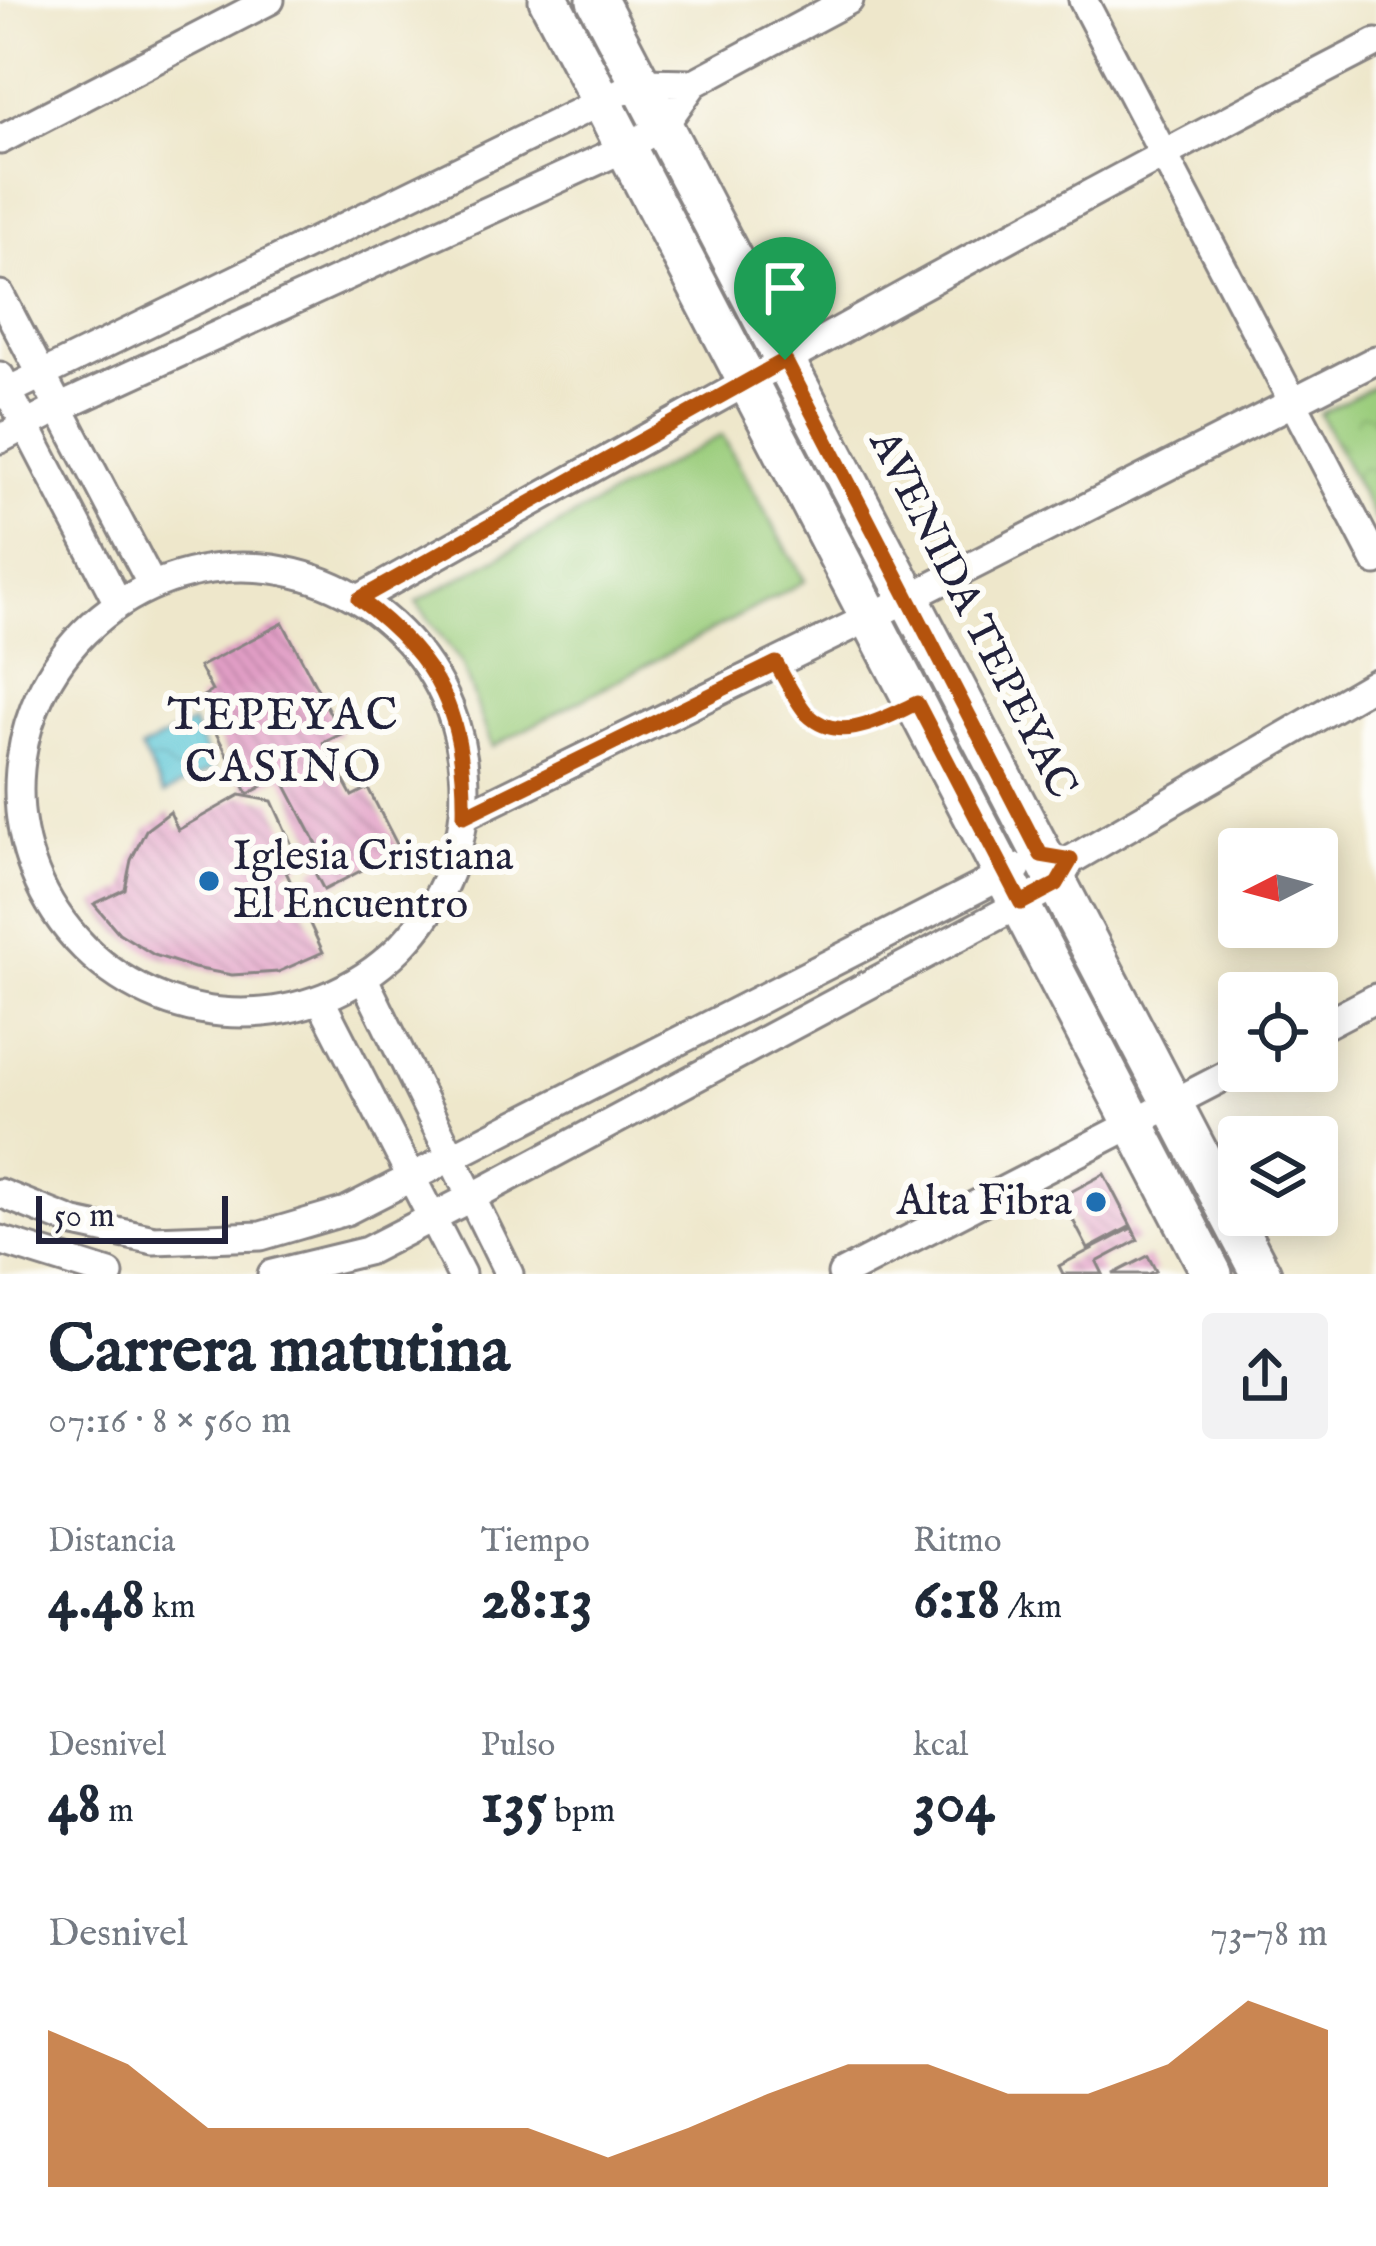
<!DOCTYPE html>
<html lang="es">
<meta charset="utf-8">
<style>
body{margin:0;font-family:"IM FELL English",serif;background:#f2f2f3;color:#1f2937;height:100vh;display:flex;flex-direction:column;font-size:45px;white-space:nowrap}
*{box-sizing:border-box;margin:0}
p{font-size:39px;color:#747a83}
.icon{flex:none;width:66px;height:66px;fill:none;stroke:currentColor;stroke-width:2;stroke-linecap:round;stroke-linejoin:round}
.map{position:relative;height:1274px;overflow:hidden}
.panel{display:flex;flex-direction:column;background:#fff;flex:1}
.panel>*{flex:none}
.needle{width:78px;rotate:264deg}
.fabs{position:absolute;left:1218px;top:828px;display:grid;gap:24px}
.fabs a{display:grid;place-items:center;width:120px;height:120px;border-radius:12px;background:#fff;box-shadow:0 6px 30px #0003;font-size:60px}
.scale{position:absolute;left:36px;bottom:30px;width:192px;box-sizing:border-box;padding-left:12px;border:6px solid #22223b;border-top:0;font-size:33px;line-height:42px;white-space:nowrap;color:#22223b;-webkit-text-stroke:9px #fdfcf7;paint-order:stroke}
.pin{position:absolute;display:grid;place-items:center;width:102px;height:102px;color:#fff;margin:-123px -51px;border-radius:50% 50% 50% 0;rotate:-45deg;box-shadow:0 0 12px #0007}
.pin .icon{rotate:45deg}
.round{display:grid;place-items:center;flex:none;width:126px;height:126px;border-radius:12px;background:#f2f2f3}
.overview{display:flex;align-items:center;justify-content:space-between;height:204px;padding:0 48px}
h1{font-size:66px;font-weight:700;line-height:90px}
.stats{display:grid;grid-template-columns:repeat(3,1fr);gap:18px;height:204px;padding:12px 48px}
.stats div{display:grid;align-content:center}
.stats b{font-size:60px;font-weight:700}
.stats small{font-size:33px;font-weight:400}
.stats p{font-size:33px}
.chart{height:336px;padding:24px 48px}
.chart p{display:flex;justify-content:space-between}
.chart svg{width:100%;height:216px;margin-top:12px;fill:#b45309;opacity:.7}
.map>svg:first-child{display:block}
.park{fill:url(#park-crowns);stroke:#5e785c;stroke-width:3}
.pitch{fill:#9bcd7d;stroke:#5e785c;stroke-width:3}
.water{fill:url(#water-waves);stroke:#3e7488;stroke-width:3}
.building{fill:url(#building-back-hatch)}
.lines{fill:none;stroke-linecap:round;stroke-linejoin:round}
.lane-casing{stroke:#888483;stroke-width:20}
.street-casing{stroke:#888483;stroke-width:33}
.secondary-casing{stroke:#888483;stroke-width:45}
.lane{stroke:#fff;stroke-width:14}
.street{stroke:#fff;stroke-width:27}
.secondary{stroke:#fff;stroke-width:39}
.route-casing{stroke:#fff;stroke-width:24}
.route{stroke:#b45309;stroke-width:15}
.poi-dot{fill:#1f6fb2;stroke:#fdfcf7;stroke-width:4.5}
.labels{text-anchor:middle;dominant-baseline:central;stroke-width:12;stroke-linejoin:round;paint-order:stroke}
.street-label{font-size:42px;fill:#22223b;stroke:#fdfcf7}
.poi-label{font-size:42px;fill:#22223b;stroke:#fdfcf7;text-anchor:start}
.neighbourhood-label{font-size:45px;letter-spacing:3px;fill:#22223b;stroke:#fdfcf7}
</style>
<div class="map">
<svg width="1376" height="1274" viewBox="0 0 1376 1274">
<defs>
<pattern id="park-crowns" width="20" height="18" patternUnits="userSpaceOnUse" patternTransform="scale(3)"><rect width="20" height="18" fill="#9bcd7d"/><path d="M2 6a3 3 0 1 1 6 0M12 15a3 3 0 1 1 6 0" fill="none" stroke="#85b06d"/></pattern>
<pattern id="water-waves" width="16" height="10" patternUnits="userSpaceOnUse" patternTransform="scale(3)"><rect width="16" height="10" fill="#5bc6d6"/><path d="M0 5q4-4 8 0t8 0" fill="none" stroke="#4ba0af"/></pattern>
<pattern id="building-back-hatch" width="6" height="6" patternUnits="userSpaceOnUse" patternTransform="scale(3)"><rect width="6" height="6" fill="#e29fc6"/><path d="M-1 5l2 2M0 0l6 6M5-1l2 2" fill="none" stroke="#b781a2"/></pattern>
</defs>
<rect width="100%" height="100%" fill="#fdfcf7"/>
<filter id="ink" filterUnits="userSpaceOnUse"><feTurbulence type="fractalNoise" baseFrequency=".00833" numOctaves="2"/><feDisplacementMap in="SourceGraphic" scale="24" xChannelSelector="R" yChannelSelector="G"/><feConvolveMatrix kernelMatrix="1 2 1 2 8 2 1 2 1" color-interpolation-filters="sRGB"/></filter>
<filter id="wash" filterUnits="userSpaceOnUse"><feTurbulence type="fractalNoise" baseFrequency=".004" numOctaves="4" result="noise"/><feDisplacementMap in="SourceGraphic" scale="48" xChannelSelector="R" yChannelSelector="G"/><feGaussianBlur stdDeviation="2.7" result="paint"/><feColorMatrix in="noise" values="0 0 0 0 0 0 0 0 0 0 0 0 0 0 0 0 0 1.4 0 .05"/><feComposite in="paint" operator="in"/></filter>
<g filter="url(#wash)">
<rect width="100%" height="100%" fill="#eee7cb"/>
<!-- park -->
<path class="park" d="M1376 385V522L1320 414Z"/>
<!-- pitch -->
<path class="pitch" d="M722 435 805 581 492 747 462 664 416 602Z"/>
<!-- water -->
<path class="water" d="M192 723 214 768 164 794 141 749Z"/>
<g id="blocks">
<!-- building -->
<path class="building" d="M283 623 341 734 323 743 352 796 368 788 400 850 324 890 313 869 326 862 281 776 248 794 198 699 212 691 199 667Z
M240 795 272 801 301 865 286 872 323 952 278 972 232 975 194 968 154 955 119 933 94 904 125 889 131 860 146 830 170 812 178 830Z
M1104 1174 1131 1226 1088 1249 1061 1197Z
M1132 1228 1138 1240 1097 1262 1103 1274H1063L1059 1266Z
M1148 1256 1156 1271 1149 1274H1113Z"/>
</g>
</g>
<g filter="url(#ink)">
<use href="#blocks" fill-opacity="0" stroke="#888483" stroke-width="3"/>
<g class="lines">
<defs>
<path id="lane" d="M776 663C785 679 794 698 807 712 836 746 880 720 913 705"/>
<path id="street" d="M1083 0 1376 561
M0 140 270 0
M0 295 152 585
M0 376 118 603
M0 395 641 82 694 83
M0 439 59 408 627 147 664 125 694 83 849 0
M19 790a223 223 0 1 1 446 0a223 223 0 1 1-446 0Z
M359 599C696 410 1033 220 1376 43
M464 816 907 599 1376 360
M364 979 509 1274
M321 1001 461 1274
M1317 1029 1376 998
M0 1193 75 1223 154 1240 261 1236 346 1211 1017 868
M0 1240 109 1274
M272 1274 367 1251 472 1197 1057 884 1071 860 1376 683
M842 1274 1239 1069"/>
<path id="secondary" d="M549 0 1212 1274
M597 0 1261 1274"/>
</defs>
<!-- lane casing -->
<use href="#lane" class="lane-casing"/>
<!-- street casing -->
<use href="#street" class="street-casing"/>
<!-- secondary casing -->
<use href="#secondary" class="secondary-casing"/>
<!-- lane -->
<use href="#lane" class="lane"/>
<!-- street -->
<use href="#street" class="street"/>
<!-- secondary -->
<use href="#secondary" class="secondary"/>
</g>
</g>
<g class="lines" filter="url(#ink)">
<defs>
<path id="route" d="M785 360 1041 855 1071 860 1057 884 1021 903 917 703C884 718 839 746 807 714 795 700 785 679 776 663L464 816C466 716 440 659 359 599Z"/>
</defs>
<!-- route casing -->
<use href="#route" class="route-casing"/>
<!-- route -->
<use href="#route" class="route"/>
</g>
<!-- markers -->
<g class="poi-dot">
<circle cx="209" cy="881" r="12"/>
<circle cx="1096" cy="1202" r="12"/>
</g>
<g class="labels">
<!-- street labels -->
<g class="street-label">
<text transform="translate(972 615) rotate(63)">AVENIDA TEPEYAC</text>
</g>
<!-- poi labels -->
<g class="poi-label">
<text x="233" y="857">Iglesia Cristiana<tspan x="233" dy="48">El Encuentro</tspan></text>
<text x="1072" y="1202" text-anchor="end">Alta Fibra</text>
</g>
<!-- neighbourhood labels -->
<g class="neighbourhood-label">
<text x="284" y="716">TEPEYAC<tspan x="284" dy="52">CASINO</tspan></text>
</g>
</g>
</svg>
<div class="fabs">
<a><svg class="needle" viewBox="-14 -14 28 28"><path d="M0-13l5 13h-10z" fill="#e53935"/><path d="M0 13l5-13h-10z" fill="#747a83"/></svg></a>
<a><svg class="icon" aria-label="locate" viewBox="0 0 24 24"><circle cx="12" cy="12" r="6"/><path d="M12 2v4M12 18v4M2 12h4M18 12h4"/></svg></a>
<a><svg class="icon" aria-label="layers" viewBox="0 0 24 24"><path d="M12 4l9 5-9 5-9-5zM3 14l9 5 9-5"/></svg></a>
</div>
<div class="scale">50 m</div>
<div class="pin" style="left:785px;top:360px;background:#1e9e55"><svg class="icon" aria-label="arrive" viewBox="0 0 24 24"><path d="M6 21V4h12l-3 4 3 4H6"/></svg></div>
</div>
<section class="panel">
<div class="overview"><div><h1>Carrera matutina</h1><p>07:16 · 8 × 560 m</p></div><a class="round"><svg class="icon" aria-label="share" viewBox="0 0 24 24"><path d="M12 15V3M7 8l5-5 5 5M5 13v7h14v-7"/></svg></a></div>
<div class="stats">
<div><p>Distancia</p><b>4.48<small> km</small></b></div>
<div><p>Tiempo</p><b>28:13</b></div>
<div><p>Ritmo</p><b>6:18<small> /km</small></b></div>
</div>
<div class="stats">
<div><p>Desnivel</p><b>48<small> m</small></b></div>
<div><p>Pulso</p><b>135<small> bpm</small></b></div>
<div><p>kcal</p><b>304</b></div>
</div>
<div class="chart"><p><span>Desnivel</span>73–78 m</p>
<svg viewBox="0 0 160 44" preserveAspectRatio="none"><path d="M0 44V12L10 19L20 32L30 32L40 32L50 32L60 32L70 38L80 32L90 25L100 19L110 19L120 25L130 25L140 19L150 6L160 12V44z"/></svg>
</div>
</section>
